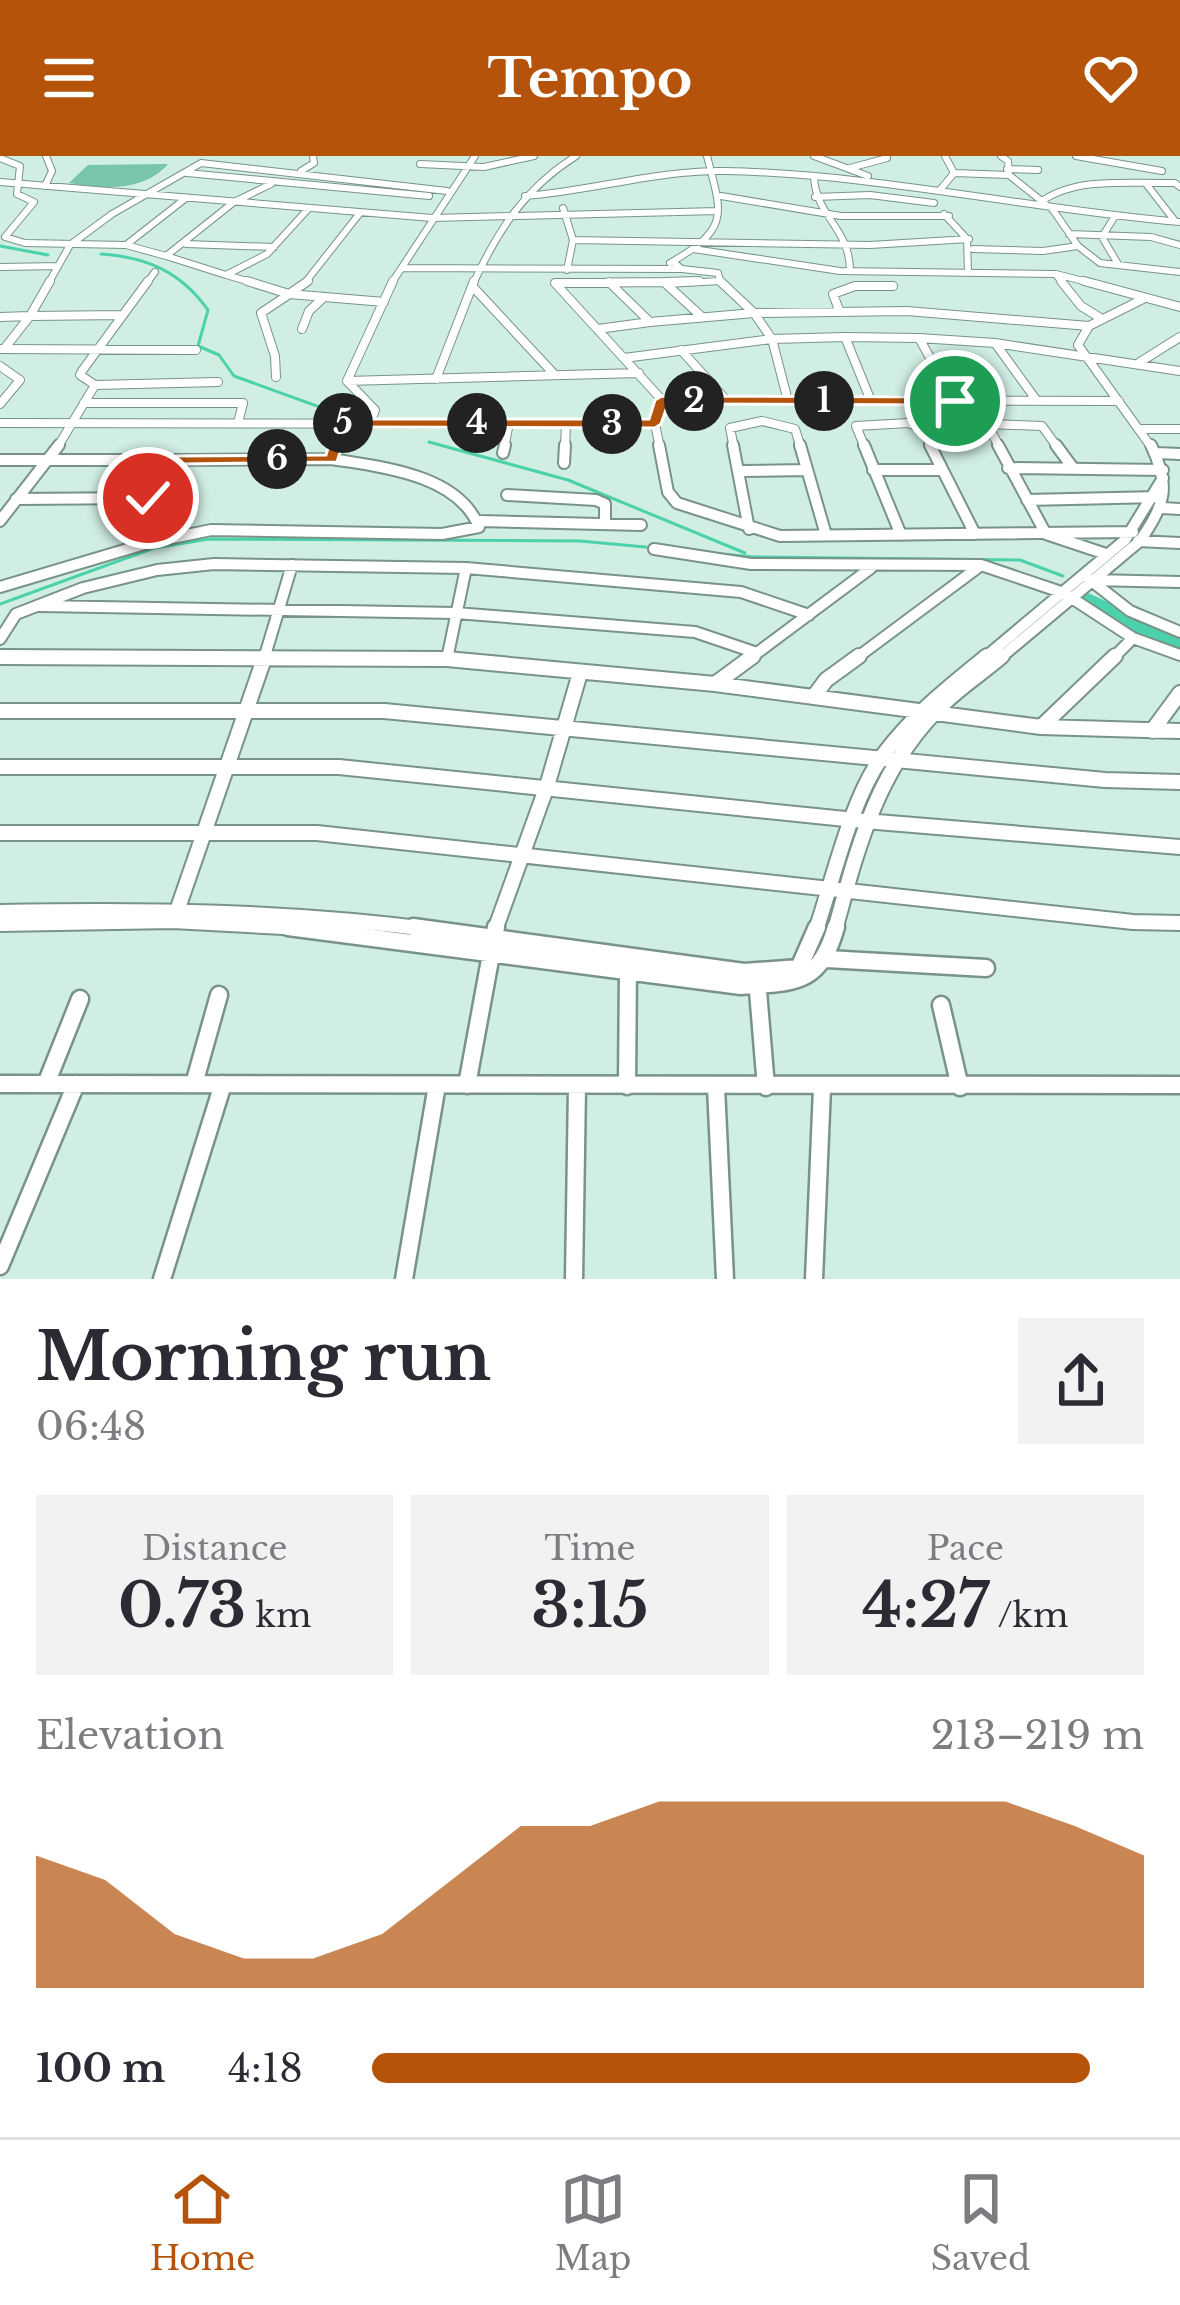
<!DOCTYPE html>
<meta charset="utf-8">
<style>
body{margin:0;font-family:"Libre Baskerville",serif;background:#f2f2f3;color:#2b2b33;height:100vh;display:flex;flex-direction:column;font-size:45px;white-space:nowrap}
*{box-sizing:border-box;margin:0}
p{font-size:39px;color:#7c7c81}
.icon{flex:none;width:66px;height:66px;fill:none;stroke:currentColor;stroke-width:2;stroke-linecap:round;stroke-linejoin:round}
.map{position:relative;height:1123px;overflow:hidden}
.details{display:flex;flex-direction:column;background:#fff;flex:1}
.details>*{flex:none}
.pin{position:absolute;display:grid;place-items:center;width:102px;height:102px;color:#fff;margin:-51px;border:6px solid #fff;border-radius:50%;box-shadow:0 3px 12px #0007}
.km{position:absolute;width:60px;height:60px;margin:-30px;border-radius:50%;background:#222;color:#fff;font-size:33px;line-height:60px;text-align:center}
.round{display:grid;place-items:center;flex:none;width:126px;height:126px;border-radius:0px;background:#f2f2f3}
.head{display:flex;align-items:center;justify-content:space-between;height:204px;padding:0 36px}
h1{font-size:66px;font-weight:700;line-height:90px}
.metrics{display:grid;grid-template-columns:repeat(3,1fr);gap:18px;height:204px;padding:12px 36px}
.metrics div{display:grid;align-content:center;border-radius:0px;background:#f2f2f3;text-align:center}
.metrics b{font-size:60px;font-weight:700}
.metrics small{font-size:33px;font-weight:400}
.metrics p{font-size:33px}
.chart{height:336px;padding:24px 36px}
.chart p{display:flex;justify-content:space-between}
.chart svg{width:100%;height:216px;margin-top:12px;fill:#b45309;opacity:.7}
ul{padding:0 36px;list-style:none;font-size:39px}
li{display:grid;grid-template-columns:192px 144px 1fr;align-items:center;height:90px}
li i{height:30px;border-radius:15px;background:#b45309}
header{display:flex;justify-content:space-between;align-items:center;height:156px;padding:0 36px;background:#b45309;color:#fff;font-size:54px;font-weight:700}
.dock{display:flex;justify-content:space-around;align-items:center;height:168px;border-top:3px solid #e1e1e2;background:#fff;font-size:33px;color:#7c7c81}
.dock a{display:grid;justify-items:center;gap:6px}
.dock .active{color:#b45309}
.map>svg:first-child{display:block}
.green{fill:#77c6ab}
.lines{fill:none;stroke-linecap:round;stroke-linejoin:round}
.stream{stroke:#4bd1ab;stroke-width:3}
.river{fill:#4bd1ab;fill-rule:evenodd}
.minor-far4-casing{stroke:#799389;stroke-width:8}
.minor-far3-casing{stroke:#799389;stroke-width:10}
.minor-far2-casing{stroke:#799389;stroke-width:14}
.minor-far1-casing{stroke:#799389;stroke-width:18}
.minor-casing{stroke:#799389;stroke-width:21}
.minor-far4{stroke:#fff;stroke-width:6}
.minor-far3{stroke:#fff;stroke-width:8}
.minor-far2{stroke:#fff;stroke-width:10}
.minor-far1{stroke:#fff;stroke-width:14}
.minor{stroke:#fff;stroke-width:16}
.route{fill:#b45309;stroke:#fff;stroke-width:3}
</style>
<header><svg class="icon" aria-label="menu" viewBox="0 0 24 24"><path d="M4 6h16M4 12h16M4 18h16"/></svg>Tempo<svg class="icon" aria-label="heart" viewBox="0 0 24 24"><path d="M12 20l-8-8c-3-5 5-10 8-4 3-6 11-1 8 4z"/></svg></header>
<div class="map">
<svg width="1180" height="1123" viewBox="0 0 1180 1123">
<rect width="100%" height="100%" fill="#d1eee3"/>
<!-- green -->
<path class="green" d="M168 8C144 36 102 33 69 27L88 9Z"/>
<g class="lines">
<!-- stream -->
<path class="stream" d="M0 90 48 99
M101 98C147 101 181 116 208 154L198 190 219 199 234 220 350 262
M429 286 568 324 745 397
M0 448 154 392 209 383 580 385 754 401 1020 404 1063 420"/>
<!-- river -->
<path class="river" d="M1086 436 1180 479V494L1111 467 1079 446 1075 442 1079 438Z"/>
<defs>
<path id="minor-far4" d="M814 0 868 20
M1076 0 1162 15
M0 2 20 10 17 38 34 46 5 81 25 87 126 89
M420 8 484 11 534 0
M850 12 887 2
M1007 13 1038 14
M301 15 314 7 313 0
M187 17 429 40
M954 17 1009 19
M814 21C816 61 850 72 850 115
M0 26 432 62 718 55
M1147 29 1175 65
M45 30 52 15 46 0
M940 34 954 17 945 0
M525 40C592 35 657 14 725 15 877 18 1028 53 1180 66
M721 40 841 60H949
M815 41 870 39 934 47
M1042 45C1078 20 1132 28 1175 27L1180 31
M563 52 573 84 567 114
M944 58 967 83 968 116
M1115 60 1102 81 1118 108
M1069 78 1151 81 1180 89
M573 84 870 89 969 83
M186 88 274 91
M1078 90 1100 107 1180 116
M693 93 840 115 1056 118 1095 128
M973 93 1043 95 1078 90 1053 54 1009 19 1008 5 1001 0
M166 100 126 89 186 42
M670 107C731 72 722 59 707 0
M0 111 58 110
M403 112 682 113 673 106
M226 119 166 100 234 46 271 28
M1057 120 1064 128
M720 125 724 128
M48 128 70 89 112 58 201 7 447 35
M146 128 155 116
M257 128 226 119 267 98 309 52
M304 128 360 57
M391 128 475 0
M473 128C498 74 525 32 576 0
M556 128 664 126
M667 128 720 125 718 117 682 113"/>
<path id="minor-far3" d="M247 125 289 138
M308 125 289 138 384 146
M699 125 664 126 702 161
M720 125 754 157 907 155 1089 170
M1061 125 1081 150 1102 163
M1084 125 1180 151
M609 126 650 166 754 157 772 183 845 181 871 245
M474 132 554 218
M1145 142 1089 170 1078 189 1152 292
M839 154 833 138 855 130H893
M0 161 30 160 50 125
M302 173 309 155 322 143
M598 173 650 166
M845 181 919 182 954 245
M919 182 995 187 1037 245
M995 187 1180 215
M0 193 196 194
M4 193 30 160 123 159 148 125
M681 194 727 245
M624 202 772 183 788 245
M1140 206 1180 181
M0 210 20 224 0 248
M276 221 275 200 261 157 288 139
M436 223 474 125
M347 225 639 217
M347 225 393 125
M347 225 375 254 370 267
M95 229 218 226
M662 244 1119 245
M84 247H243L238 267
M0 267 655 268 662 244 555 127 664 126
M655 268 660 292
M1142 273H1180
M466 290 473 267
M57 292 95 229 80 219 82 215 123 159
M335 292 342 267
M504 292 509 267
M565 292 566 268
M734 292 730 272 762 265 795 273 801 292
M865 292 856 270 908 267 922 272 932 292
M1000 292 987 268 1042 270 1058 292"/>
<path id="minor-far2" d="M659 289 668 336 677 347 780 380 1133 376
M733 289 749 373
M800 289 826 379
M864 289 901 379
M930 289 975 378
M998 289 1046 378 1106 398
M1056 289 1073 312
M503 297 505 289
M1157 297 1180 298
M0 304H177
M564 307 565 289
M1008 312 1163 314
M873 314H941
M739 315 806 314
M507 339 596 344 605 348V367
M16 343 148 342 162 335 177 304 332 303 336 289
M1027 344 1158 341
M1162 352 1180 353
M0 365 59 289
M480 365 641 369
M1138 385 1180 387
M654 393 751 408 981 409 1064 437 1133 482 1180 499
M1089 423 1130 455 1180 476
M1093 424 1180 426
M0 431 148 387 211 374 442 378 479 371C458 318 381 311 332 303
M40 450 456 457 695 476 754 496
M0 483 16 458 83 432 157 414 214 408 466 412 741 436 809 459
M0 501 372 503
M264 503 292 409
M447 503 466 412
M749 503 871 412
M855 503 980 410
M983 503 1125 384 1163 322
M999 503 1140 385C1165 348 1171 331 1151 289
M1112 503 1133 482"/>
<path id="minor-far1" d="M0 501 447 503 715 528 1041 571 1180 575
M715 528 753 500
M815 539 826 524 859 500
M0 555H384L1105 624 1180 626
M1041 571 1115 500
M1152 575 1180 537
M0 611H339L865 665 1180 691
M0 677H317L1133 766 1180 767
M177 755 265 500
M0 756C147 753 290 755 435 774
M0 768 173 765 339 774
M495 774 547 630 580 517
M816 774C834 721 851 642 884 598 913 559 950 530 987 500
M835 774C857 694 876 616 937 554 956 534 981 518 1002 500"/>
<path id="minor" d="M288 771 741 830C795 826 819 830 836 771
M413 771 744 816 799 812 817 771
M827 803 986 812
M757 823 766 931
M941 849 960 931
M0 928 1180 929
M46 928 80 843
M194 928 219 839
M467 929 496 771
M627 930 628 813
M716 931 725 1123
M0 1110 76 928
M162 1123 223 928
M404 1123 437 929
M574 1123 577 930
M814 1123 822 932"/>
</defs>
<!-- minor-far4 casing -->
<use href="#minor-far4" class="minor-far4-casing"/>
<!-- minor-far3 casing -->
<use href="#minor-far3" class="minor-far3-casing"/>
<!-- minor-far2 casing -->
<use href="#minor-far2" class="minor-far2-casing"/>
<!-- minor-far1 casing -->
<use href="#minor-far1" class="minor-far1-casing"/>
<!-- minor casing -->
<use href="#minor" class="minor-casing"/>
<!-- minor-far4 -->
<use href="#minor-far4" class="minor-far4"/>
<!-- minor-far3 -->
<use href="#minor-far3" class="minor-far3"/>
<!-- minor-far2 -->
<use href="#minor-far2" class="minor-far2"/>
<!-- minor-far1 -->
<use href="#minor-far1" class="minor-far1"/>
<!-- minor -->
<use href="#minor" class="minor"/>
</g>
<!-- route -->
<path class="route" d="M662 240 955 241 961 245 955 249 668 248 661 268 655 272 348 271 337 306 182 308 167 338 148 347 140 342C154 330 168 305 177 300L326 299 335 267 342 263H649L655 244Z"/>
</svg>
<div class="pin" style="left:955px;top:245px;background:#1e9e55"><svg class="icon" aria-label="arrive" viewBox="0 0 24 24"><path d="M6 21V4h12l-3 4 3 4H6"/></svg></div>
<div class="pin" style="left:148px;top:342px;background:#d93025"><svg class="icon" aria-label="check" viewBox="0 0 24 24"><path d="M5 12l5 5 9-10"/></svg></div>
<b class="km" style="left:824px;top:245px">1</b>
<b class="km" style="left:694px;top:245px">2</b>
<b class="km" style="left:612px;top:268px">3</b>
<b class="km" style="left:477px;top:267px">4</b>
<b class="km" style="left:343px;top:267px">5</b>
<b class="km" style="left:277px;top:303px">6</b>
</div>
<section class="details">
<div class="head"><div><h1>Morning run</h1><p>06:48</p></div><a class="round"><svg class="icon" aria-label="share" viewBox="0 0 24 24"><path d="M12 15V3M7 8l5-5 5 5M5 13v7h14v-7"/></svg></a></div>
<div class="metrics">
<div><p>Distance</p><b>0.73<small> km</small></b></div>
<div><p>Time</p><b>3:15</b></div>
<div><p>Pace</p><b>4:27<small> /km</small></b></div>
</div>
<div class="chart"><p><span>Elevation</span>213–219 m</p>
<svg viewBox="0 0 160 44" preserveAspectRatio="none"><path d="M0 44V17L10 22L20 33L30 38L40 38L50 33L60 22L70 11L80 11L90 6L100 6L110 6L120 6L130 6L140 6L150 11L160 17V44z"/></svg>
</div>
<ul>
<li><b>100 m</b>4:18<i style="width:93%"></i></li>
</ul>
</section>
<nav class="dock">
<a class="active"><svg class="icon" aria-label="home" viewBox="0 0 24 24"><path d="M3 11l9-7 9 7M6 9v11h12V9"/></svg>Home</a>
<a><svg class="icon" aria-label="map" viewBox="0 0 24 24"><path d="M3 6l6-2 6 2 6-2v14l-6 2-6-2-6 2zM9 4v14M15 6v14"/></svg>Map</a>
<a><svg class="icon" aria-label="saved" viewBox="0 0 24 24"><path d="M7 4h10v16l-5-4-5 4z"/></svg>Saved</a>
</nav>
